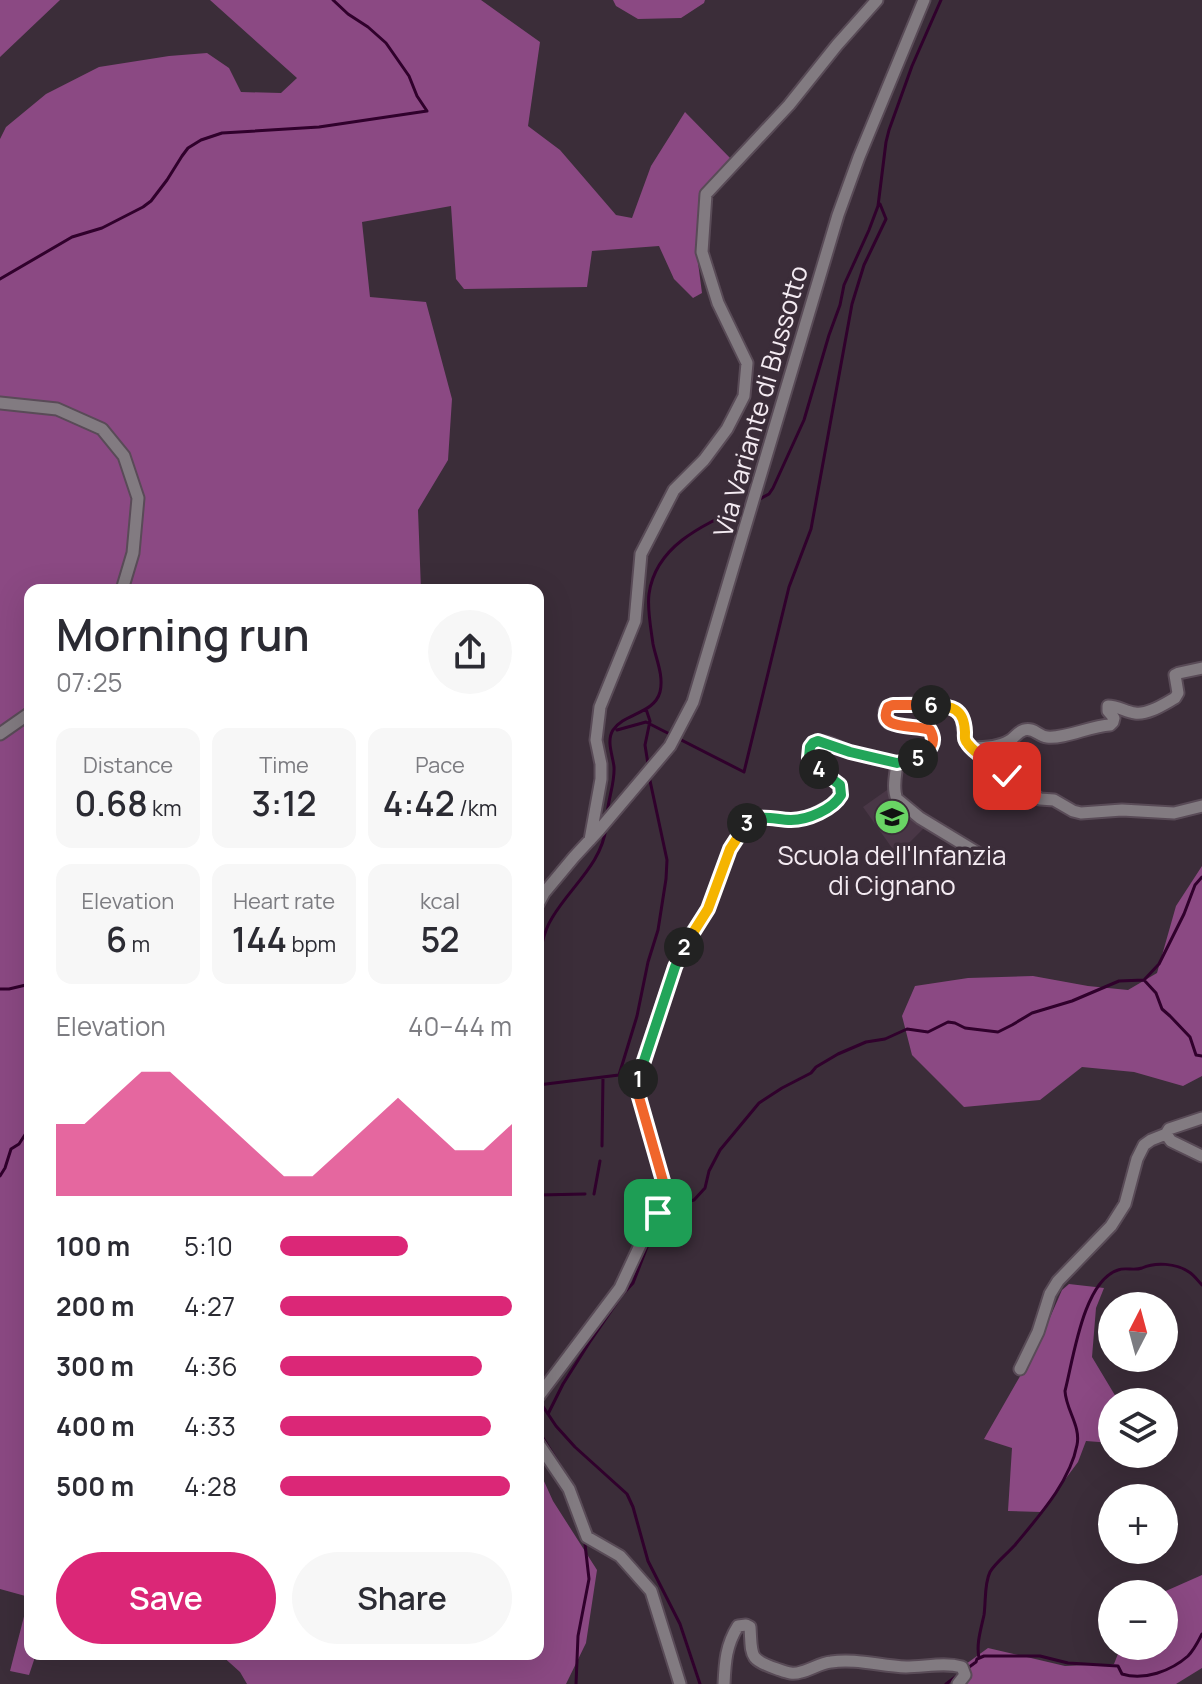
<!DOCTYPE html>
<meta charset="utf-8">
<style>
body{margin:0;font-family:Manrope,sans-serif;background:#f7f7f7;color:#2b2b33;height:100vh;display:flex;flex-direction:column;font-size:30px;white-space:nowrap}
*{box-sizing:border-box;margin:0}
p{font-size:26px;color:#7c7c81}
.icon{flex:none;width:44px;height:44px;fill:none;stroke:currentColor;stroke-width:2;stroke-linecap:round;stroke-linejoin:round}
.map{position:relative;flex:1;overflow:hidden}
.sheet{position:absolute;left:24px;top:584px;width:520px;height:1076px;display:flex;flex-direction:column;background:#fff;border-radius:16px;box-shadow:0 8px 32px #0002}
.sheet>*{flex:none}
.needle{width:52px;rotate:6deg}
.controls{position:absolute;left:1098px;top:1292px;display:grid;gap:16px}
.controls a{display:grid;place-items:center;width:80px;height:80px;border-radius:50%;background:#fff;box-shadow:0 8px 32px #0002;font-size:40px}
.pin{position:absolute;display:grid;place-items:center;width:68px;height:68px;color:#fff;margin:-34px;border-radius:16px;box-shadow:0 4px 12px #0006}
.km{position:absolute;width:40px;height:40px;margin:-20px;border-radius:50%;background:#222;color:#fff;font-size:22px;line-height:40px;text-align:center}
.round{display:grid;place-items:center;flex:none;width:84px;height:84px;border-radius:42px;background:#f7f7f7}
.head{display:flex;align-items:center;justify-content:space-between;height:136px;padding:0 32px}
h1{font-size:44px;font-weight:600;line-height:60px}
.figures{display:grid;grid-template-columns:repeat(3,1fr);gap:12px;height:136px;padding:8px 32px}
.figures div{display:grid;align-content:center;border-radius:16px;background:#f7f7f7;text-align:center}
.figures b{font-size:34px;font-weight:600}
.figures small{font-size:22px;font-weight:400}
.figures p{font-size:22px}
.chart{height:224px;padding:16px 32px}
.chart p{display:flex;justify-content:space-between}
.chart svg{width:100%;height:144px;margin-top:8px;fill:#db2777;opacity:.7}
.action{display:flex;gap:16px;margin-top:auto;padding:16px 32px}
.action a{flex:1;height:92px;border-radius:48px;background:#db2777;color:#fff;font-size:32px;font-weight:600;line-height:92px;text-align:center}
.action a+a{background:#f7f7f7;color:#2b2b33}
ul{padding:0 32px;list-style:none;font-size:26px}
li{display:grid;grid-template-columns:128px 96px 1fr;align-items:center;height:60px}
li i{height:20px;border-radius:10px;background:#db2777}
.map>svg:first-child{display:block}
.built{fill:#493746}
.forest{fill:#8b4983}
.lines{fill:none;stroke-linecap:round;stroke-linejoin:round}
.stream{stroke:#30012c;stroke-width:3}
.minor-casing{stroke:#594b57;stroke-width:15}
.minor{stroke:#827b81;stroke-width:11}
.split-1-casing{stroke:#fff;stroke-width:16}
.split-2-casing{stroke:#fff;stroke-width:16}
.split-3-casing{stroke:#fff;stroke-width:16}
.split-4-casing{stroke:#fff;stroke-width:16}
.split-5-casing{stroke:#fff;stroke-width:16}
.split-6-casing{stroke:#fff;stroke-width:16}
.split-7-casing{stroke:#fff;stroke-width:16}
.split-1{stroke:#f0652b;stroke-width:10}
.split-2{stroke:#22a559;stroke-width:10}
.split-3{stroke:#f5b400;stroke-width:10}
.split-4{stroke:#22a559;stroke-width:10}
.split-5{stroke:#22a559;stroke-width:10}
.split-6{stroke:#f0652b;stroke-width:10}
.split-7{stroke:#f5b400;stroke-width:10}
.labels{text-anchor:middle;dominant-baseline:central;stroke-width:7;stroke-linejoin:round;paint-order:stroke}
.street-label{font-size:26px;fill:#f4ebf2;stroke:#3b2d39}
.poi-label{font-size:26px;fill:#f4ebf2;stroke:#3b2d39}
</style>
<div class="map">
<svg width="1202" height="1684" viewBox="0 0 1202 1684">
<rect width="100%" height="100%" fill="#3b2d39"/>
<!-- built -->
<path class="built" d="M887 790 925 827 897 855 863 807Z"/>
<!-- forest -->
<path class="forest" d="M0 0H60L0 57Z
M210 0H481L540 42 528 126 560 150 616 215 632 218 651 166 685 112 732 160 699 195 697 255 702 293 693 298 674 279 659 246 592 251 587 287 464 289 456 279 451 206 362 222 370 297 426 302 452 399 448 460 418 510 421 590H30V1654H36L29 1675 10 1671 29 1597 0 1589V139L6 127 46 94 99 67 169 56 207 53 229 68 241 92 281 93 297 78Z
M613 0H705L704 3 681 18 638 19 616 6Z
M1202 866V1076L1183 1086 1134 1072 1082 1067 1040 1100 964 1107 912 1055 902 1016 915 986 968 978 1033 976 1088 986 1128 990 1157 973 1176 906Z
M1069 1284 1104 1288 1096 1308 1092 1357 1119 1402H1112V1443L1086 1441 1078 1462 1041 1512 1008 1511 1012 1448 984 1439 1038 1345 1062 1290Z
M538 1468 553 1501 597 1570 586 1643 566 1684H247L240 1672 220 1654H538Z
M1202 1575V1668L1176 1684H952L966 1664 988 1648 1065 1666 1114 1664 1121 1646H1164V1594H1159Z"/>
<g class="lines">
<!-- stream -->
<path class="stream" d="M0 279 72 237 102 228 143 207 151 201 167 180 182 156 188 148 201 140 222 133 319 127 427 111 417 96 409 76 386 43 368 27 348 14 333 0
M756 501 769 494 773 488 804 420 829 335 840 305 844 285 869 230 878 206 886 142 889 130 912 66 941 0
M646 709 650 721 645 745 648 764
M617 730 646 722 744 772 789 587 811 529 852 304 864 265 886 219 880 204
M607 815C608 799 615 783 614 767 613 756 606 741 613 730 624 713 654 714 660 692 664 676 656 659 653 644 651 629 647 609 649 594 656 543 708 523 749 504
M538 972C540 953 542 934 552 918 570 887 602 864 606 827
M1144 980 1156 993 1162 1009 1170 1016 1190 1037 1196 1055 1202 1056
M0 989H9L30 984
M538 1085 619 1075 637 1016 648 962 658 930 666 879 667 860 649 776
M602 1146 603 1077
M0 1176 5 1168 11 1149 19 1144 30 1127
M594 1194 600 1161
M538 1195 585 1194
M538 1399 556 1426 575 1447 627 1494 633 1507 648 1561 680 1624 700 1684
M548 1414 563 1384 589 1343 622 1295 633 1283 647 1247 659 1225 676 1205 694 1200 705 1188 709 1171 720 1150 759 1103 782 1088 811 1073 816 1067 838 1054 866 1042 885 1039 907 1029 928 1032 948 1022 955 1023 965 1028 998 1032 1012 1025 1032 1013 1072 1001 1119 981 1144 980 1159 964 1184 914 1195 885 1202 877
M538 1430 568 1478
M979 1658C976 1644 981 1629 984 1615 986 1602 984 1584 990 1572 995 1563 1007 1554 1015 1545 1038 1517 1070 1482 1077 1445 1081 1426 1066 1410 1065 1391 1073 1361 1083 1281 1118 1270 1125 1267 1134 1271 1142 1268 1155 1262 1176 1263 1189 1272 1194 1275 1198 1281 1202 1285
M576 1684 578 1636 589 1579 585 1544
M946 1684 976 1662 977 1659 984 1656H1040L1068 1663 1118 1666 1122 1674C1144 1681 1171 1671 1188 1656 1194 1650 1198 1642 1202 1634"/>
<defs>
<path id="minor" d="M0 403 57 409 102 429 124 456 138 498 133 553 122 590
M0 734 30 713
M972 748C984 748 999 747 1009 741 1015 738 1017 732 1024 730 1034 727 1038 736 1047 737 1065 739 1090 726 1110 725L1113 722 1114 718 1108 711V706C1118 706 1126 712 1135 713 1148 715 1164 704 1175 698L1178 693 1175 675 1179 673 1202 668
M897 763C896 774 892 788 897 799L920 818 981 855
M590 840 601 779V764L596 740 600 707 635 621 641 554 674 490 704 460 727 429 744 396 747 363 718 303 702 252 706 194 789 105 837 45 877 0
M538 904 544 893 574 857 599 830 670 746 693 702 838 215 859 157 924 0
M1202 1118 1169 1129 1166 1134 1171 1141 1202 1156
M1020 1369 1038 1332 1050 1294 1058 1281 1111 1226 1125 1204 1137 1159 1144 1145 1151 1140 1166 1134
M538 1397 620 1288 649 1226 664 1206 665 1188 637 1090 641 1067 675 967 687 940 708 909 730 849 745 824 760 817 791 820 809 817 835 803 841 795 840 785 820 770 809 758 810 747 813 743C825 738 837 747 848 751 857 754 889 762 897 763 905 763 915 760 921 756 927 752 932 749 933 742 934 734 931 731 925 728L889 723 885 719V710L888 707C906 701 949 701 962 716L964 736 968 745 979 755 1002 768 1017 789 1027 790 1040 799 1054 800 1073 811 1081 813 1122 810 1174 813 1202 806
M538 1443 569 1489 587 1537 620 1556 651 1591 680 1684
M724 1684C725 1662 726 1645 738 1626L746 1625 750 1627C752 1656 748 1659 777 1669 786 1672 792 1675 801 1672 811 1670 820 1663 831 1662 855 1658 881 1666 906 1667 925 1667 944 1662 962 1667L965 1675 958 1684"/>
</defs>
<!-- minor casing -->
<use href="#minor" class="minor-casing"/>
<!-- minor -->
<use href="#minor" class="minor"/>
</g>
<g class="lines">
<defs>
<path id="split-1" d="M638 1079 637 1090 665 1188 664 1206 658 1213"/>
<path id="split-2" d="M638 1079 675 967 684 947"/>
<path id="split-3" d="M684 947 708 909 730 849 747 823"/>
<path id="split-4" d="M747 823C762 813 775 820 791 820 808 820 833 809 841 795L840 785 819 769"/>
<path id="split-5" d="M819 769 809 758 810 747 813 743 818 741 850 752 897 763 918 758"/>
<path id="split-6" d="M918 758C929 751 938 744 930 730 915 724 876 731 888 707L893 705H931"/>
<path id="split-7" d="M931 705C952 706 964 708 965 732 965 738 964 739 968 744 978 758 997 762 1007 776"/>
</defs>
<!-- split-1 casing -->
<use href="#split-1" class="split-1-casing"/>
<!-- split-2 casing -->
<use href="#split-2" class="split-2-casing"/>
<!-- split-3 casing -->
<use href="#split-3" class="split-3-casing"/>
<!-- split-4 casing -->
<use href="#split-4" class="split-4-casing"/>
<!-- split-5 casing -->
<use href="#split-5" class="split-5-casing"/>
<!-- split-6 casing -->
<use href="#split-6" class="split-6-casing"/>
<!-- split-7 casing -->
<use href="#split-7" class="split-7-casing"/>
<!-- split-1 -->
<use href="#split-1" class="split-1"/>
<!-- split-2 -->
<use href="#split-2" class="split-2"/>
<!-- split-3 -->
<use href="#split-3" class="split-3"/>
<!-- split-4 -->
<use href="#split-4" class="split-4"/>
<!-- split-5 -->
<use href="#split-5" class="split-5"/>
<!-- split-6 -->
<use href="#split-6" class="split-6"/>
<!-- split-7 -->
<use href="#split-7" class="split-7"/>
</g>
<!-- icons -->
<defs>
<symbol id="school-disc" viewBox="-11 -11 22 22"><circle r="9.5" fill="#69d464" stroke="#3b2d39"/><path d="M0-5L7-2L0 1L-7-2ZM-4 1L0 2.5L4 1V4Q0 6-4 4Z" fill="#111"/></symbol>
</defs>
<g fill-rule="evenodd">
<use href="#school-disc" x="872" y="797" width="40" height="40"/>
</g>
<g class="labels">
<!-- street labels -->
<g class="street-label">
<text transform="translate(760 401) rotate(-74)">Via Variante di Bussotto</text>
</g>
<!-- poi labels -->
<g class="poi-label">
<text x="892" y="855">Scuola dell'Infanzia<tspan x="892" dy="30">di Cignano</tspan></text>
</g>
</g>
</svg>
<div class="controls">
<a><svg class="needle" viewBox="-14 -14 28 28"><path d="M0-13l5 13h-10z" fill="#e53935"/><path d="M0 13l5-13h-10z" fill="#7c7c81"/></svg></a>
<a><svg class="icon" aria-label="layers" viewBox="0 0 24 24"><path d="M12 4l9 5-9 5-9-5zM3 14l9 5 9-5"/></svg></a>
<a>+</a>
<a>−</a>
</div>
<div class="pin" style="left:658px;top:1213px;background:#1e9e55"><svg class="icon" aria-label="arrive" viewBox="0 0 24 24"><path d="M6 21V4h12l-3 4 3 4H6"/></svg></div>
<div class="pin" style="left:1007px;top:776px;background:#d93025"><svg class="icon" aria-label="check" viewBox="0 0 24 24"><path d="M5 12l5 5 9-10"/></svg></div>
<b class="km" style="left:638px;top:1079px">1</b>
<b class="km" style="left:684px;top:947px">2</b>
<b class="km" style="left:747px;top:823px">3</b>
<b class="km" style="left:819px;top:769px">4</b>
<b class="km" style="left:918px;top:758px">5</b>
<b class="km" style="left:931px;top:705px">6</b>
<section class="sheet">
<div class="head"><div><h1>Morning run</h1><p>07:25</p></div><a class="round"><svg class="icon" aria-label="share" viewBox="0 0 24 24"><path d="M12 15V3M7 8l5-5 5 5M5 13v7h14v-7"/></svg></a></div>
<div class="figures">
<div><p>Distance</p><b>0.68<small> km</small></b></div>
<div><p>Time</p><b>3:12</b></div>
<div><p>Pace</p><b>4:42<small> /km</small></b></div>
</div>
<div class="figures">
<div><p>Elevation</p><b>6<small> m</small></b></div>
<div><p>Heart rate</p><b>144<small> bpm</small></b></div>
<div><p>kcal</p><b>52</b></div>
</div>
<div class="chart"><p><span>Elevation</span>40–44 m</p>
<svg viewBox="0 0 160 44" preserveAspectRatio="none"><path d="M0 44V22L10 22L20 14L30 6L40 6L50 14L60 22L70 30L80 38L90 38L100 30L110 22L120 14L130 22L140 30L150 30L160 22V44z"/></svg>
</div>
<ul>
<li><b>100 m</b>5:10<i style="width:55%"></i></li>
<li><b>200 m</b>4:27<i style="width:100%"></i></li>
<li><b>300 m</b>4:36<i style="width:87%"></i></li>
<li><b>400 m</b>4:33<i style="width:91%"></i></li>
<li><b>500 m</b>4:28<i style="width:99%"></i></li>
</ul>
<div class="action"><a>Save</a><a>Share</a></div>
</section>
</div>
